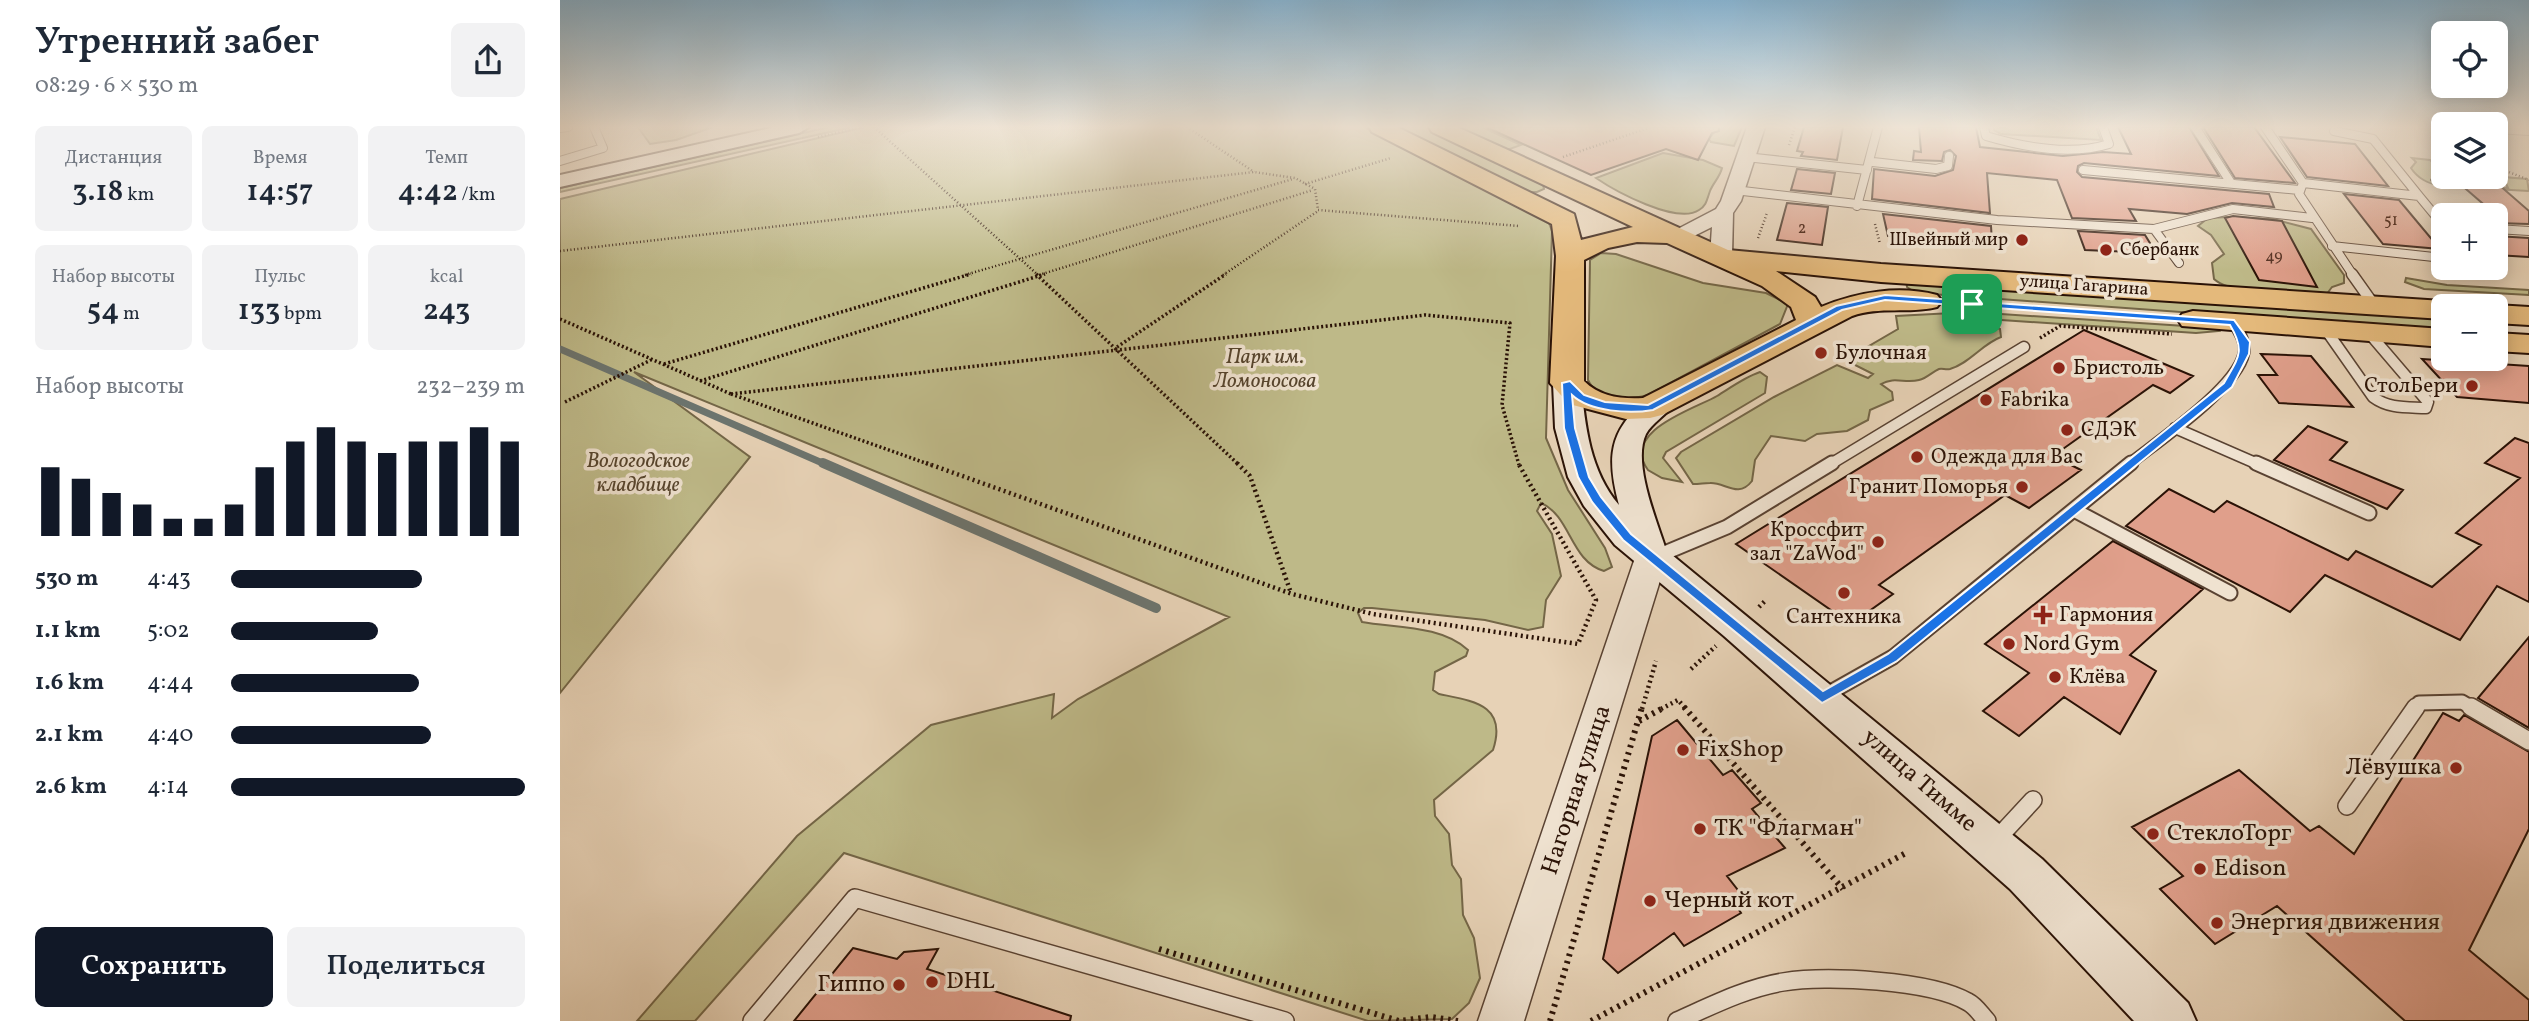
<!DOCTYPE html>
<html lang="ru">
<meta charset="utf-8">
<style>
body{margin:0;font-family:Vollkorn,serif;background:#f2f2f3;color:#1f2937;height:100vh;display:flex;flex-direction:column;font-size:26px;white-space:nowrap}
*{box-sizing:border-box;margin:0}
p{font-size:23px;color:#747a83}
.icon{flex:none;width:38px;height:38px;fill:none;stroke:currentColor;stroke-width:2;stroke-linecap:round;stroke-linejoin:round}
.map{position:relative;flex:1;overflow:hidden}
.drawer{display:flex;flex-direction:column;background:#fff;width:560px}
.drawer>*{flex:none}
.controls{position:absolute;left:1871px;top:21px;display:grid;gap:14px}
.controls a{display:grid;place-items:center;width:77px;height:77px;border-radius:10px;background:#fff;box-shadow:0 4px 18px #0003;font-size:35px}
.pin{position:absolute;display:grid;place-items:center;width:60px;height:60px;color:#fff;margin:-30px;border-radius:14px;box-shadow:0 4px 10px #0006}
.round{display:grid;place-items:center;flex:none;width:74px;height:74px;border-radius:10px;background:#f2f2f3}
.overview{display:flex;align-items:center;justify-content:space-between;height:119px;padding:0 35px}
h1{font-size:38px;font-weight:600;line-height:52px}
.metrics{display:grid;grid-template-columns:repeat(3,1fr);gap:10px;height:119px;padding:7px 35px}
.metrics div{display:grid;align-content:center;border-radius:10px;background:#f2f2f3;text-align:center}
.metrics b{font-size:30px;font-weight:600}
.metrics small{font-size:19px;font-weight:400}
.metrics p{font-size:19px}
.chart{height:196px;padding:14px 35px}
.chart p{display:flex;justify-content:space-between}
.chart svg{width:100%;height:126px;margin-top:7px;stroke:#111827;stroke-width:6}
.button{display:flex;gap:14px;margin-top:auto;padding:14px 35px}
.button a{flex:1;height:80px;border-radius:10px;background:#111827;color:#fff;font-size:28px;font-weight:600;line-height:80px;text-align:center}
.button a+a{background:#f2f2f3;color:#1f2937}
ul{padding:0 35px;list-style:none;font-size:23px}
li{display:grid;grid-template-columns:112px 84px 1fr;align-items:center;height:52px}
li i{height:18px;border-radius:9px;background:#111827}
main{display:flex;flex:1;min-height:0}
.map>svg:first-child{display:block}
.green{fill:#beb988;stroke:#746647;stroke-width:2}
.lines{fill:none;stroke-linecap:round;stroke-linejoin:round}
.stream-far1{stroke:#6c746e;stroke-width:7}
.stream{stroke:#6c746e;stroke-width:10}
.building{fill:#e09f8b;stroke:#2a1206;stroke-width:2}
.service-far3-casing{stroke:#594232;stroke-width:10}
.service-far2-casing{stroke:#594232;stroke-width:13}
.service-far1-casing{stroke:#594232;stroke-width:17}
.service-casing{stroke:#594232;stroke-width:20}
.tertiary-casing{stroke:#594232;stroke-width:3}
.secondary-casing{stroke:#2a1206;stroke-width:4}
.primary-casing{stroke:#2a1206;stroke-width:4}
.path-far3{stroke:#2a1206;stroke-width:2.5;stroke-dasharray:1 2.5;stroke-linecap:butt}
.path-far2{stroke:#2a1206;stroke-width:3.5;stroke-dasharray:2 2.5;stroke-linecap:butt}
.path-far1{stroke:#2a1206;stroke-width:4.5;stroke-dasharray:2 3.5;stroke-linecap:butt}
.path{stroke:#2a1206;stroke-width:6;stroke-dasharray:2.5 5;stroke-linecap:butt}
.service-far3{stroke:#efe2d0;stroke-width:8}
.service-far2{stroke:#efe2d0;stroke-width:10}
.service-far1{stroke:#efe2d0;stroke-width:13}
.service{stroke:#efe2d0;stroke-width:17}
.tertiary{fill:#efe2d0;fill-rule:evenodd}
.secondary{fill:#efe2d0;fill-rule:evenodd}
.primary{fill:#e4b97b;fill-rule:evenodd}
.route{fill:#1a73e8;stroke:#fff;stroke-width:2;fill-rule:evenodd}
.poi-dot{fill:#8f2418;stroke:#efe2d0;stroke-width:2.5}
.labels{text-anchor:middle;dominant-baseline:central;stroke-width:7;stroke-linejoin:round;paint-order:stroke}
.far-number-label{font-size:16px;fill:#583527}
.far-poi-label{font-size:18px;fill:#2a1206;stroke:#efe2d0;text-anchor:end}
.far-street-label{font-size:18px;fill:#2a1206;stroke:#efe2d0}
.poi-label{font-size:21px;fill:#2a1206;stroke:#efe2d0;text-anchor:start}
.park-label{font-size:21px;font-style:italic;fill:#56442d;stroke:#efe2d0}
.near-poi-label{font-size:24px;fill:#2a1206;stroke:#efe2d0;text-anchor:start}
.near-street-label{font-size:24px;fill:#2a1206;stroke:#efe2d0}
</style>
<main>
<section class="drawer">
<div class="overview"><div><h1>Утренний забег</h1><p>08:29 · 6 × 530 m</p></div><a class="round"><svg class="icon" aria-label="share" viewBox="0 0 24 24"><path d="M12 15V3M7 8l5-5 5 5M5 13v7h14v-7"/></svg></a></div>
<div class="metrics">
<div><p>Дистанция</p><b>3.18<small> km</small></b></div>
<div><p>Время</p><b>14:57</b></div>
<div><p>Темп</p><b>4:42<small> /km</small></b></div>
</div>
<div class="metrics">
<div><p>Набор высоты</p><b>54<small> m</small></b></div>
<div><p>Пульс</p><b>133<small> bpm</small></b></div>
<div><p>kcal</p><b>243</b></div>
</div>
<div class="chart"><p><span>Набор высоты</span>232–239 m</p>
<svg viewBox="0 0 160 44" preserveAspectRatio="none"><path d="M5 44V20M15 44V24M25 44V29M35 44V33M45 44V38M55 44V38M65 44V33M75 44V20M85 44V11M95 44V6M105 44V11M115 44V15M125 44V11M135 44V11M145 44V6M155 44V11"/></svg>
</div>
<ul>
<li><b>530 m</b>4:43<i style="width:65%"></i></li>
<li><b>1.1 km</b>5:02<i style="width:50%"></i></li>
<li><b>1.6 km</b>4:44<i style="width:64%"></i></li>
<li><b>2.1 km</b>4:40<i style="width:68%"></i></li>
<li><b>2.6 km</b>4:14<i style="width:100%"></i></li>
</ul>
<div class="button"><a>Сохранить</a><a>Поделиться</a></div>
</section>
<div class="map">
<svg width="1969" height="1021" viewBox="0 0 1969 1021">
<rect width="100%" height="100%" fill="#e7d2b6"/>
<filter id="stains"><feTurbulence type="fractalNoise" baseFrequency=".00286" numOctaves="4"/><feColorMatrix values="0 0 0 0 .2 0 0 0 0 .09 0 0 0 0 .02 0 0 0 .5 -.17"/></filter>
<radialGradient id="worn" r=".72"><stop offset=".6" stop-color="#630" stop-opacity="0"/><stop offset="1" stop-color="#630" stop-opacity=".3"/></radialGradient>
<!-- green -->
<path class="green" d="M78 127H153L116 140 90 144Z
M269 127H292L0 192V188Z
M305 127H804L977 213 989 223 992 231 986 438 1008 490 1045 548 1052 567 1044 571C1010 561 1011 516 981 503L977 511 992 534 1001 576 986 600 983 627 968 630 925 620 812 608H804L798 613 802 622C835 628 881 625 908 650L906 656 875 672 873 690 879 694C912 701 948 704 933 750L874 800 875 816 889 834 892 865 901 879 903 915 914 938 920 978 909 1003 892 1019 808 1021 284 853 135 1021H77L237 836 371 725 494 694 492 718 518 699 669 617 74 372 190 457 0 693V199Z
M833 127H866L983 184 984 189 977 192H961Z
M901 127H922L961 145 947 150 899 129Z
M1158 127H1182L1174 146 1151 142 1149 139Z
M1434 127H1536L1541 140 1441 134 1434 130Z
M1103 153 1143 160 1162 168C1160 177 1153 183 1150 191 1147 199 1147 205 1139 210 1117 225 1055 191 1036 178Z
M1852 158 1870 160 1883 172V177L1895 184 1948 188 1943 177 1967 179 1969 191 1880 186C1868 183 1858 179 1851 168L1856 162Z
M1668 217 1713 219 1751 229 1784 275V283L1772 287 1766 295C1739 293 1672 296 1654 279L1652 263 1664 254 1651 235 1638 226 1648 218Z
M1041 253 1056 254 1143 283 1206 293 1228 304 1220 324 1088 395C1069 400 1038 402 1028 380L1030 260Z
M1846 278 1887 285 1969 290V295L1864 289 1845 282Z
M1346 280 1883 315V331L1371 294 1354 292 1347 287Z
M1392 313 1391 329 1414 330 1431 325 1440 329 1441 337C1422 344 1410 363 1390 369 1386 370 1382 368 1379 369 1372 372 1367 378 1359 380 1345 384 1335 376 1321 384L1332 392 1333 400 1310 410 1308 420 1287 431 1257 434 1245 441 1211 436 1195 460 1192 481C1178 499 1165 482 1150 483 1144 483 1140 484 1133 484L1116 458 1121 452 1214 397 1277 365 1308 378 1313 374 1285 360 1338 329 1336 316Z
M1426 313 1656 328 1659 331 1636 333 1427 319Z
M1200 372 1207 377 1205 393 1106 452 1103 458 1122 482 1102 478 1088 470C1059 431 1137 408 1157 396 1170 388 1185 377 1200 372Z"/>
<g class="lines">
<!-- stream-far1 -->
<path class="stream-far1" d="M0 349 267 465"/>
<!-- stream -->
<path class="stream" d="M263 463 596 608"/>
</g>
<!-- building -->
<path class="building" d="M926 127H1159V131L1152 133 1138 160 1106 149 1031 175Z
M1244 127H1283L1277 160 1241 156 1243 152 1237 151Z
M1359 127H1416L1420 147 1503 156 1543 152 1571 154 1558 127H1629L1659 176 1524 163 1518 166 1517 172 1522 177 1709 194 1714 207 1672 203 1627 214 1569 209 1576 221 1512 218 1497 180 1427 173 1430 213 1312 199 1314 169 1375 176 1393 170 1396 156 1390 150 1384 152 1382 161 1353 160 1354 151 1361 152Z
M1643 127H1694L1735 183 1675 178Z
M1720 137 1795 144 1828 186 1747 177Z
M1237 169 1275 173 1271 194 1231 190Z
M1892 177H1930L1969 211V224L1936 223V215Z
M1784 194 1839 200 1880 249 1823 244Z
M1227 203 1268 207 1262 245 1217 240Z
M1323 214 1431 226 1432 243 1328 236Z
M1673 216 1722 221 1757 287 1699 280 1665 218Z
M1518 231 1585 235 1596 253 1525 250Z
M1936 236 1969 238V257L1936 255Z
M1524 330 1633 376 1610 393 1593 385 1493 456 1521 470 1469 508 1445 495 1319 585 1333 594 1291 624 1176 544Z
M1701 354 1751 356 1793 407 1719 403 1698 375H1717Z
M1862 359 1969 366V403L1897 397Z
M1748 426 1787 442 1770 460 1843 490 1827 509 1714 460Z
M1955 438 1969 443V602L1937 586 1900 640 1765 575 1730 612 1566 526 1609 489 1654 512 1667 501 1788 560 1796 551 1872 587 1921 545 1896 533 1960 478 1925 463Z
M1553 541 1643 589 1570 655 1596 671 1560 734 1504 697 1459 736 1423 711 1469 673 1425 644Z
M1969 637V728L1918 698Z
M1883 713 1899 721 1904 715 1969 752V829L1909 950 1969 1000V1021H1845L1717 906 1655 944 1600 889 1623 876 1572 827 1679 770 1750 831 1759 826 1794 854Z
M1117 720 1163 775 1172 770 1201 803 1192 809 1225 848 1167 876 1181 894 1173 901 1181 913 1124 946 1114 933 1058 973 1043 959 1092 736Z
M293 948 337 959 344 952 378 949 367 969 511 1016 510 1021H234Z"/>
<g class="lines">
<defs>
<path id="service-far3" d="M1424 127 1426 136C1463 147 1511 156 1549 144L1543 127
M1635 127 1671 183
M1705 127 1743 183 1739 194 1793 275
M0 128 8 127
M1936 129 1969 131
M1774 131 1813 139 1859 196
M1186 157 1307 170
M0 161 43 148 34 127
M1313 162 1376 169 1388 166 1389 156
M1523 170 1739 190
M1743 183 1859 196 1883 225
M1174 190 1437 220 1594 229 1673 209 1752 218
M1297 206 1318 127
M1594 229 1619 263
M1936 229 1969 231
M1772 246 1883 258"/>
<path id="service-far2" d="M1792 274 1814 305
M1766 330 1813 397C1829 409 1847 407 1866 408L1868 402 1809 333
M1615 428 1700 465
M1269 465 1464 347
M1568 465C1597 442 1677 388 1684 353 1686 342 1679 332 1674 323"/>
<path id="service-far1" d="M1696 463 1809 513
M1514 510 1670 593
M1095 557 1167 527 1272 463
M1262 697 1333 657 1571 463
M1855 709 1859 703 1902 702 1914 709"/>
<path id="service" d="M1911 707 1969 741
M1787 806 1856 707
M1435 841 1473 800
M192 1021 295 898 725 1021
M1117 1021C1151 1006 1186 988 1223 982 1266 975 1370 980 1408 1002 1416 1006 1421 1015 1427 1021"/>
<path id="tertiary" d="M1187 127H1205L1181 201 1173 213 1172 256 1161 262 1150 256 1152 227 1124 241H1110L1107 237 1110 233 1156 209 1161 201Z
M1091 547 1102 551 1107 558 964 1021H918L1075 558 1080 551Z"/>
<path id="secondary" d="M215 127H249L239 133 0 187V175Z
M1007 374 1017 377 1021 383C1025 426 1030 471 1059 505 1049 467 1046 436 1078 408 1088 399 1094 396 1107 400L1112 406C1105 416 1092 423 1086 434 1072 463 1097 521 1106 550L1482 859 1628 1003 1636 1021H1574L1450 889 1164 636 1055 545 1024 506 1008 477 995 428 993 383 997 377Z"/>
<path id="primary" d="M809 127H837L1014 214 1021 240 1073 227 872 132 869 127H897L1168 250 1321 264 1883 301 1895 306H1883V319L1321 282 1216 271 1255 297 1261 307C1297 292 1339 285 1377 295L1382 301 1377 307C1349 314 1320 306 1292 316L1102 415 1090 418 1066 419 1009 404 990 383 996 256 992 224 812 132ZM1077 242 1107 243 1202 286 1231 307 1236 320 1083 398C1061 399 1040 397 1024 381V260L1048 248Z
M1936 305 1969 307V325L1936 323V306H1931Z
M1633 311 1883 329V347L1622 326 1618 320 1622 314Z
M1936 333 1969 335V353L1936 351Z"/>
</defs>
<!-- service-far3 casing -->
<use href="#service-far3" class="service-far3-casing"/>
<!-- service-far2 casing -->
<use href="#service-far2" class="service-far2-casing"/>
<!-- service-far1 casing -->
<use href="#service-far1" class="service-far1-casing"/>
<!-- service casing -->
<use href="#service" class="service-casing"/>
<!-- tertiary casing -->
<use href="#tertiary" class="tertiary-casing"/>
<!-- secondary casing -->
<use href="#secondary" class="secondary-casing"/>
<!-- primary casing -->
<use href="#primary" class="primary-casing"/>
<!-- path-far3 -->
<path class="path-far3" d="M314 127 478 275
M627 127 694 172
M258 137 301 127
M1229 145 1235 127
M1003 157 1091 127
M1936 167 1969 180
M1870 180 1946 186 1936 177
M745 184 831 158
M758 210 959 226
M1315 224 1320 244
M1198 238 1207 213
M1385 240 1387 248
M0 251 694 172 735 178 755 189 758 210
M405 275 733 179
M479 275 753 190
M663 275 758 211"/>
<!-- path-far2 -->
<path class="path-far2" d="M476 274 679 465
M0 319 171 394
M1480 338 1500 326 1612 334
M557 347 666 274
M104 364 411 274
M140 381 485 274
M171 394 371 465
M171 394 865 315 950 323 942 405 959 465
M5 402 91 360"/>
<!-- path-far1 -->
<path class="path-far1" d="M366 463 732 594 813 614 1018 644 1036 600 958 463
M677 463 690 476 731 593
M1199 607 1206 600
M1131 669 1156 646
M1082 709 1096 661
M1101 709 1118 700 1126 709"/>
<!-- path -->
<path class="path" d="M1124 707 1283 889
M1079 721 1105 707
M599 949 839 1021 871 1017 898 1021
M990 1021 1082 707
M1031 1021 1346 853"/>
<!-- service-far3 -->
<use href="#service-far3" class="service-far3"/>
<!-- service-far2 -->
<use href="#service-far2" class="service-far2"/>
<!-- service-far1 -->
<use href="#service-far1" class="service-far1"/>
<!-- service -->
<use href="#service" class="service"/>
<!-- tertiary -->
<use href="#tertiary" class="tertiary"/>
<!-- secondary -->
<use href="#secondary" class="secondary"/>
<!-- primary -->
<use href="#primary" class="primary"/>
</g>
<!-- sky -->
<linearGradient id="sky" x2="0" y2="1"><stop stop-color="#88b5d3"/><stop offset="0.47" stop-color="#f4ebde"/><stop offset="1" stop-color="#f4ebde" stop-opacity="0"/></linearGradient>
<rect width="1969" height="270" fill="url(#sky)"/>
<!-- route -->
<path class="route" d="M1325 295 1674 320 1690 342 1689 354 1672 387 1337 661 1262 703 1063 540 1032 502 1018 477 1004 428 1002 383 1010 381 1024 395 1045 402 1088 405 1276 306ZM1325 300 1670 325C1686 352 1678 358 1664 383L1328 654 1263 691 1071 534 1041 497 1029 477 1015 428 1012 395C1030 412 1070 414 1093 410L1282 310Z"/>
<!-- markers -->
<g class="poi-dot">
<circle cx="1462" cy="240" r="7"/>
<circle cx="1546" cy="250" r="7"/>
<circle cx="1261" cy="353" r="7"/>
<circle cx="1499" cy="368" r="7"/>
<circle cx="1912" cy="386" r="7"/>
<circle cx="1426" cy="400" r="7"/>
<circle cx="1507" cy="430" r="7"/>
<circle cx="1357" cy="457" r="7"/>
<circle cx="1462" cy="487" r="7"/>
<circle cx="1318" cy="542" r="7"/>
<circle cx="1284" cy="593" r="7"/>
<path d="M1479.5 604.5h7v7h7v7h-7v7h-7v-7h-7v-7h7z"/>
<circle cx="1449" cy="644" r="7"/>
<circle cx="1495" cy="677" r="7"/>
<circle cx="1123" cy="750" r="7"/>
<circle cx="1896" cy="768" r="7"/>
<circle cx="1140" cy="829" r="7"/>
<circle cx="1593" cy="834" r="7"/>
<circle cx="1640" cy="869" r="7"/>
<circle cx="1090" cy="901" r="7"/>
<circle cx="1657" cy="923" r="7"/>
<circle cx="372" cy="982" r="7"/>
<circle cx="339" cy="985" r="7"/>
</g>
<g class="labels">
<!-- far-number labels -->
<g class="far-number-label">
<text x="1831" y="221">51</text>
<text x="1242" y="229">2</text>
<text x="1714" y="257">49</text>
</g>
<!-- far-poi labels -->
<g class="far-poi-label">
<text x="1448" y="240">Швейный мир</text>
<text x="1560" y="250" text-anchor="start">Сбербанк</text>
</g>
<!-- far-street labels -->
<g class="far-street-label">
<text transform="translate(1524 286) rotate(4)">улица Гагарина</text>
</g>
<!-- poi labels -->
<g class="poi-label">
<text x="1275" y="353">Булочная</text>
<text x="1513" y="368">Бристоль</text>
<text x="1898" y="386" text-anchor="end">СтолБери</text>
<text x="1440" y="400">Fabrika</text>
<text x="1521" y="430">СДЭК</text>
<text x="1371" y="457">Одежда для Вас</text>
<text x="1448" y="487" text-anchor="end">Гранит Поморья</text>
<text x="1304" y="530" text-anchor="end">Кроссфит<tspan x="1304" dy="24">зал "ZaWod"</tspan></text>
<text x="1499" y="615">Гармония</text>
<text x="1284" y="617" text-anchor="middle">Сантехника</text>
<text x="1463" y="644">Nord Gym</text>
<text x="1509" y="677">Клёва</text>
</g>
<!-- park labels -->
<g class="park-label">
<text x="705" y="357">Парк им.<tspan x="705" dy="24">Ломоносова</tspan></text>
<text x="78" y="461">Вологодское<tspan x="78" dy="24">кладбище</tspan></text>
</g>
<!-- near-poi labels -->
<g class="near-poi-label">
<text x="1137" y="750">FixShop</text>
<text x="1882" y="768" text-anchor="end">Лёвушка</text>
<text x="1154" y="829">ТК "Флагман"</text>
<text x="1607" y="834">СтеклоТорг</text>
<text x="1654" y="869">Edison</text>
<text x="1104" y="901">Черный кот</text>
<text x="1671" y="923">Энергия движения</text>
<text x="386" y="982">DHL</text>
<text x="325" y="985" text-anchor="end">Гиппо</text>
</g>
<!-- near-street labels -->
<g class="near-street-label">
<text transform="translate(1359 781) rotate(41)">улица Тимме</text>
<text transform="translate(1017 790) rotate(-72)">Нагорная улица</text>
</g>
</g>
<rect width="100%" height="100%" filter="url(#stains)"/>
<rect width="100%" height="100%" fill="url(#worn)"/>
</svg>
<div class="controls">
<a><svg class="icon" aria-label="locate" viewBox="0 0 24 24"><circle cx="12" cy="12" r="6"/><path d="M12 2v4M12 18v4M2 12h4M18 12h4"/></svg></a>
<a><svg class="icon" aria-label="layers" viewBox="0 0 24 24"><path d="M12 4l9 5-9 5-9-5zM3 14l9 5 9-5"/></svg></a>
<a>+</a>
<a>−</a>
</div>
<div class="pin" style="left:1412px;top:304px;background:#1e9e55"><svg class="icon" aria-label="arrive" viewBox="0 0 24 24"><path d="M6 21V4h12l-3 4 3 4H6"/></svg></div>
</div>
</main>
